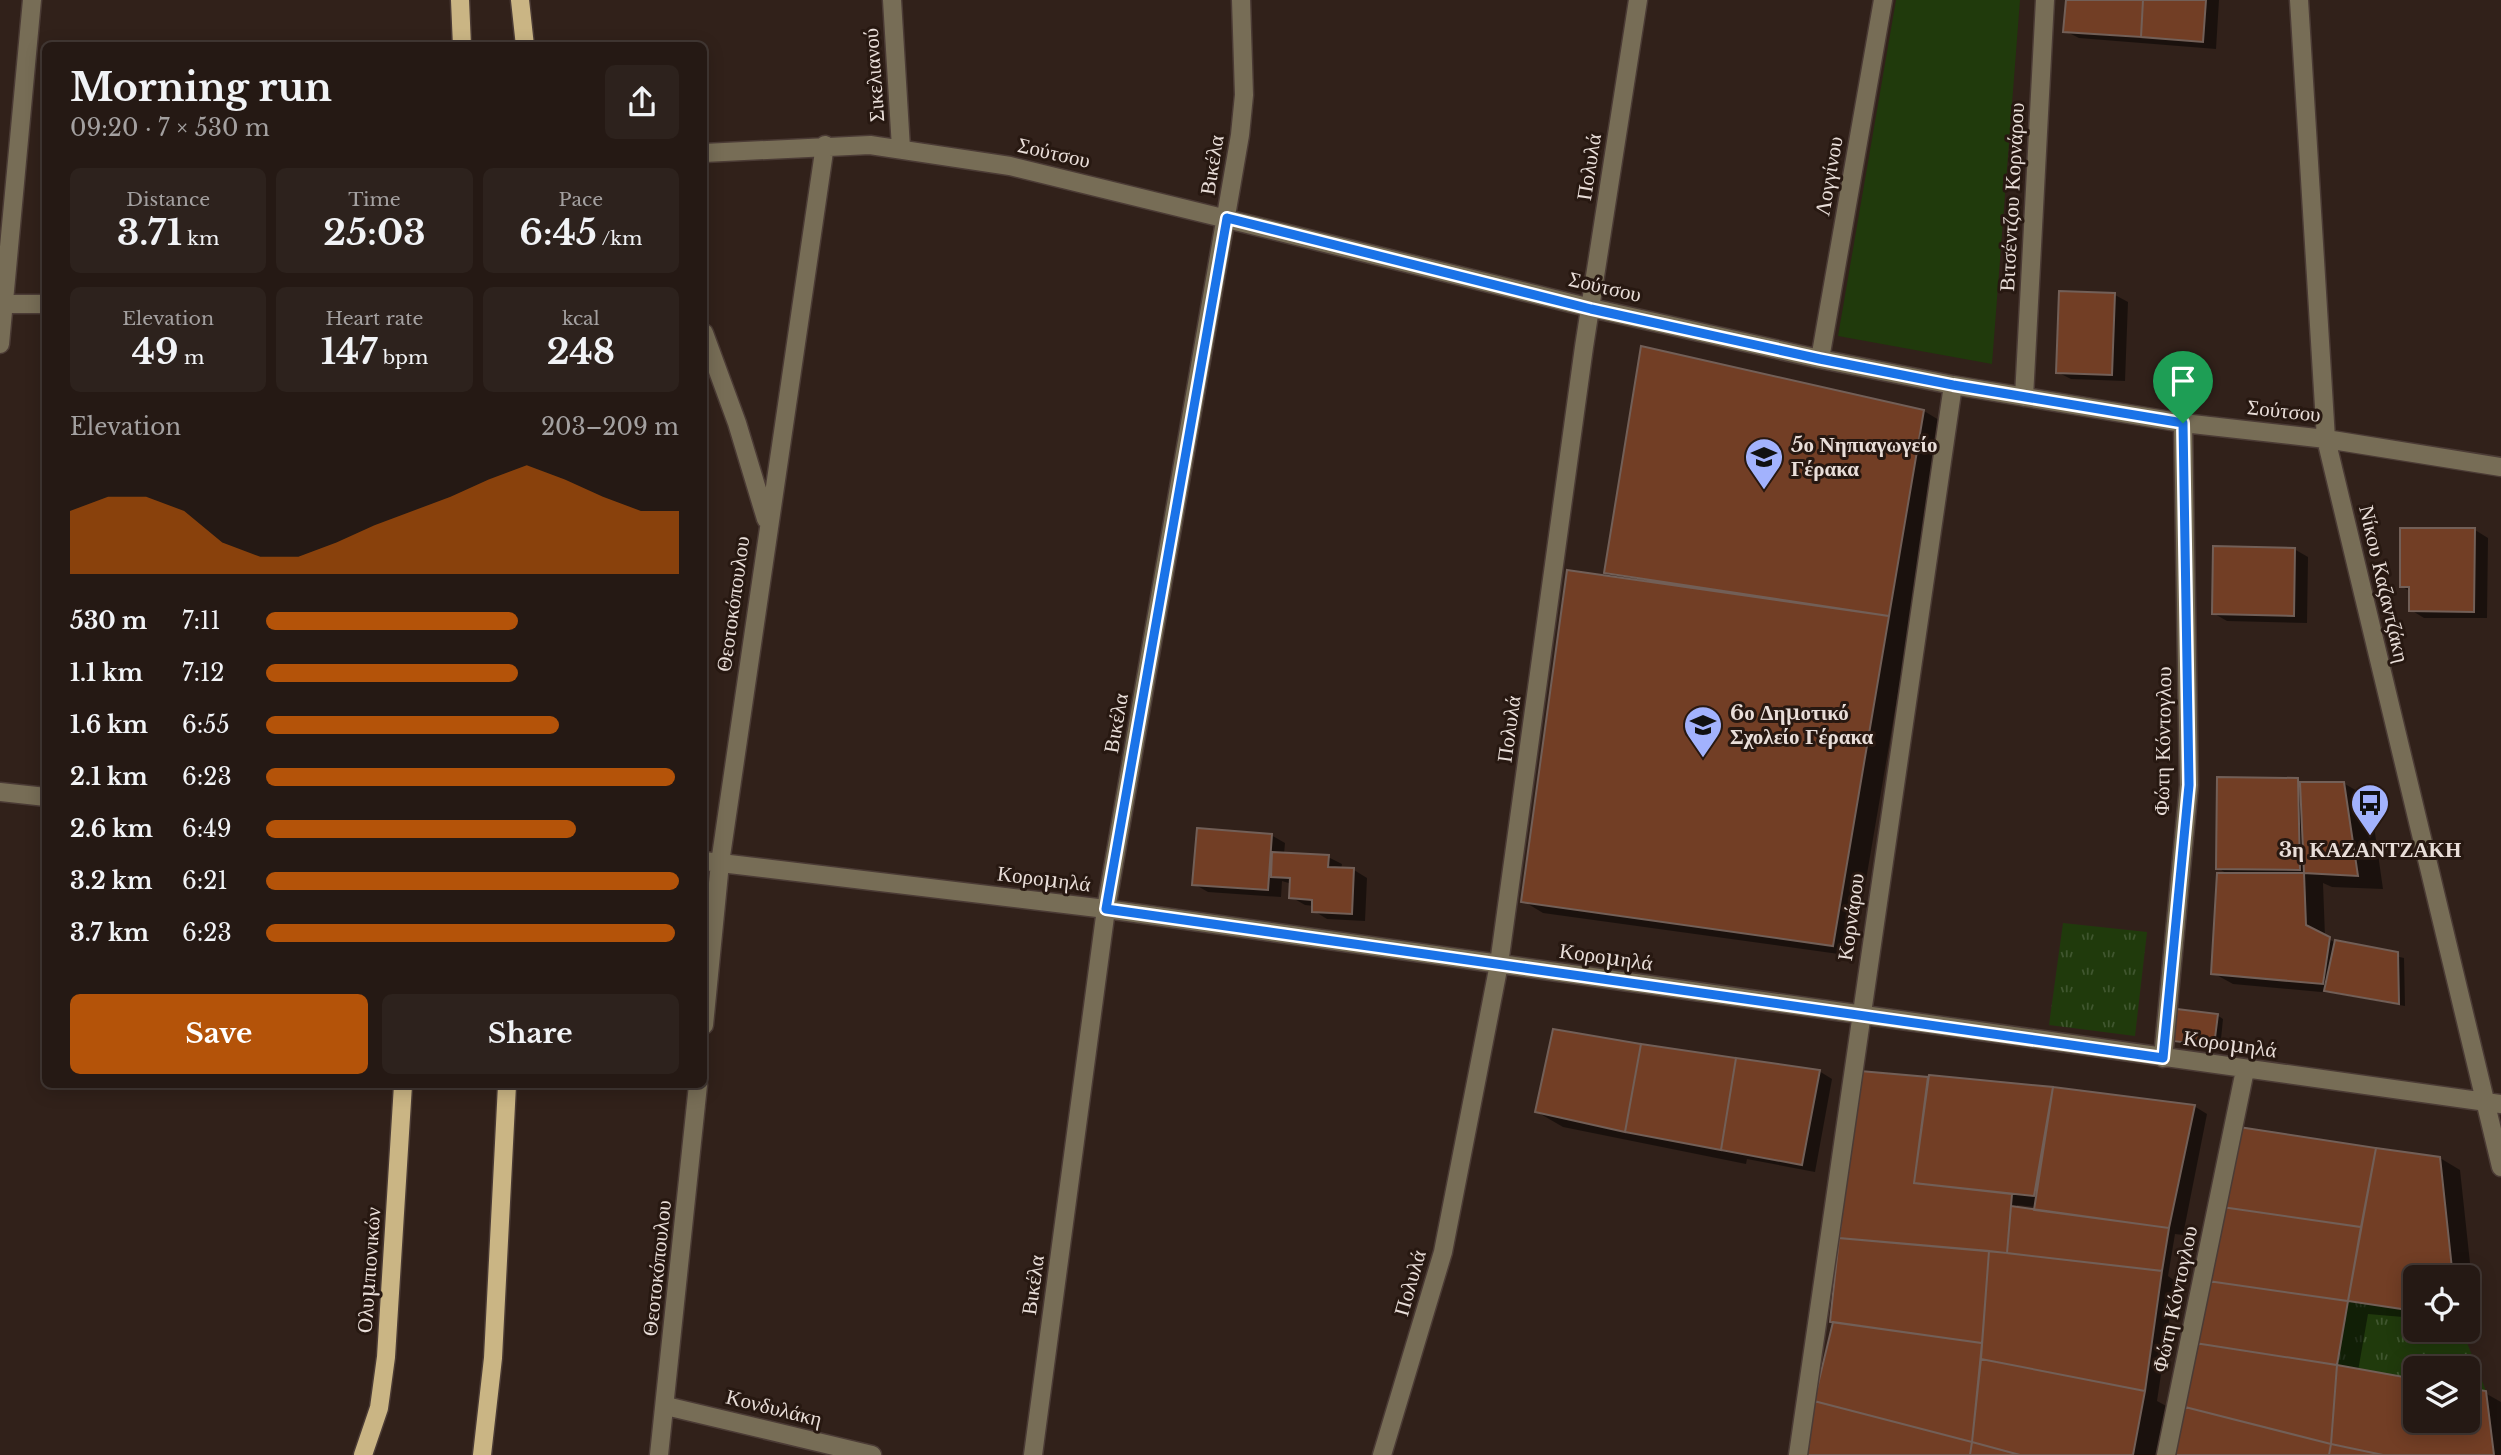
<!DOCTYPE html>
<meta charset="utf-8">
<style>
body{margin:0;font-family:"Libre Baskerville",serif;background:#2d221d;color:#f1f3f6;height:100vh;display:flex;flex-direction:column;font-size:26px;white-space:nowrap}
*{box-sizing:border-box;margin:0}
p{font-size:23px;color:#a3a0a0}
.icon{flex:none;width:38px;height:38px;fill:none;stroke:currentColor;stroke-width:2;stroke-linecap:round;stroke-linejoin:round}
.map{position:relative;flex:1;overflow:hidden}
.details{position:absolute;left:42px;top:42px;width:665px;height:1046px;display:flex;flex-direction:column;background:#251914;border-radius:10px;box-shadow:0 4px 18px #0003,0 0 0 2px #423834}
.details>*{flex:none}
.fabs{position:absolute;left:2403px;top:1265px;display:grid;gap:14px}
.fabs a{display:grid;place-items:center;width:77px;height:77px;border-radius:10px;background:#251914;box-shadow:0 4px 18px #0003,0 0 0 2px #423834;font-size:35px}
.pin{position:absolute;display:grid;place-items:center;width:60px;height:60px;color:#fff;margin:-72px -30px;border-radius:50% 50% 50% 0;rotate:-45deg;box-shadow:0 0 7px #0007}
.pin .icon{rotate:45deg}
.round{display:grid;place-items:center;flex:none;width:74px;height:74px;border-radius:10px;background:#2d221d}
.summary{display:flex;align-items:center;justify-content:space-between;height:119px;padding:0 28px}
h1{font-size:38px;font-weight:800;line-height:52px}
.metrics{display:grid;grid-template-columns:repeat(3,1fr);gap:10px;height:119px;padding:7px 28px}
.metrics div{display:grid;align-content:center;border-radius:10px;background:#2d221d;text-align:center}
.metrics b{font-size:35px;font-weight:800}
.metrics small{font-size:19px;font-weight:400}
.metrics p{font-size:19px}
.chart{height:196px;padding:14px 28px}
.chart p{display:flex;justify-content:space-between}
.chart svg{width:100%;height:126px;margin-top:7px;fill:#b45309;opacity:.7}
.cta{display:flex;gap:14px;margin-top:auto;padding:14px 28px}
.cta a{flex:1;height:80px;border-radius:10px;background:#b45309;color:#fff;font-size:28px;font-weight:800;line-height:80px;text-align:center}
.cta a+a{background:#2d221d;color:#f1f3f6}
ul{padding:0 28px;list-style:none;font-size:23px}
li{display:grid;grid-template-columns:112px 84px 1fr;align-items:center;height:52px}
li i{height:18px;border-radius:9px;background:#b45309}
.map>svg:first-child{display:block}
.grass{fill:url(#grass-tufts)}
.green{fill:#203a0c}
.shadow{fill:#0007;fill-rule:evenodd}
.building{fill:#723e25;stroke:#725f57;stroke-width:2}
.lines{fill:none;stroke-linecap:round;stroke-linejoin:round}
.minor-casing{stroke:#4b3b35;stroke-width:21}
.major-casing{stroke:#4b3b35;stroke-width:21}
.minor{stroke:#776d56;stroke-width:18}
.major{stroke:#cab584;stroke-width:18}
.route-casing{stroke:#fff;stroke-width:14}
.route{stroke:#1a73e8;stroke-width:9}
.labels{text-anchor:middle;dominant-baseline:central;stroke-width:6;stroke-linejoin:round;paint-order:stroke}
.street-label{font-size:21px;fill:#e9ded9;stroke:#271811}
.poi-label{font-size:21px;font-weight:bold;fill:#e9ded9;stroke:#271811;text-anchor:start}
</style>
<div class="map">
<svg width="2501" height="1455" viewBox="0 0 2501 1455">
<defs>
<pattern id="grass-tufts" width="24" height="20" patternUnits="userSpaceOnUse" patternTransform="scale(1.75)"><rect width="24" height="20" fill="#203a0c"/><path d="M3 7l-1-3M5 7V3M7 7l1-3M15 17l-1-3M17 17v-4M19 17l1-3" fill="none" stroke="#40562f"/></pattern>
</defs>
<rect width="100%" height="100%" fill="#31211a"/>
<!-- grass -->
<path class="grass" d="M2063 923 2147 932 2135 1036 2049 1025Z
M2348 1301 2415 1311V1330H2462L2486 1391 2468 1388V1368H2415V1379L2337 1365Z"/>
<!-- green -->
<path class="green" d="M1896 0H2020L1992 364 1838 336Z"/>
<!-- shadow -->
<path class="shadow" d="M2068 0H2219L2216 49 2079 38 2065 31Z
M2115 295 2128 302 2125 381 2071 379 2057 372Z
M1642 348 1924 411 1944 423 1853 956 1543 913 1523 901 1569 572 1606 575Z
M2475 530 2488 538 2487 618H2424L2411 610V592L2401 586Z
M2294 549 2308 557 2307 623 2227 621 2213 613Z
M2297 780 2304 784 2343 783 2370 798 2383 889 2332 887 2323 883 2325 937 2336 943 2404 958 2405 1006 2332 993 2233 984 2213 973 2229 875 2218 868Z
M1271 835 1285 843 1284 854 1328 857 1342 864 1341 870H1354L1367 878 1365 921 1327 919 1314 911V906L1305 905 1291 897 1292 884 1282 881 1281 897 1208 892 1194 884Z
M2217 1015 2223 1019 2220 1049 2175 1040Z
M1736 1060 1819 1071 1832 1079 1815 1172 1747 1159 1746 1164 1563 1127 1537 1112Z
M1861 1072 2053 1089 2194 1106 2207 1114 2183 1235 2175 1234 2168 1276 2175 1281 2157 1401 2170 1408 2161 1455H1809L1835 1323ZM2017 1205 2036 1207V1212L2017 1209Z
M2241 1129 2440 1158 2460 1170 2477 1328 2468 1326V1278H2415V1318L2368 1314 2358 1371 2415 1381V1421H2468V1390L2485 1393 2501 1402V1455H2175Z"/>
<!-- building -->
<path class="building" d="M2066 0H2143L2141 37 2063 32Z
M2143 0H2206L2203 42 2141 37Z
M2059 291 2115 293 2112 375 2056 373Z
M1641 346 1924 410 1889 616 1604 573Z
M2400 528H2475L2474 612 2409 611V587H2400Z
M2213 546 2295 548 2294 616 2212 614Z
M1567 570 1889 616 1833 946 1521 902Z
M2217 777 2298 778 2300 870 2216 869Z
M2300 782H2344L2358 876 2304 873Z
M1197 828 1272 834 1268 890 1192 885Z
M1272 852 1329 855 1328 867 1354 868 1352 914 1312 912V900L1289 898 1290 878 1271 877Z
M2217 873H2304L2306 925 2330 937 2323 984 2211 974Z
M2335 940 2398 952 2399 1004 2324 991Z
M2177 1009 2218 1014 2214 1046 2173 1041Z
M1553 1029 1641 1044 1625 1132 1535 1112Z
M1641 1044 1736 1058 1721 1150 1625 1132Z
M1736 1058 1820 1070 1802 1165 1721 1150Z
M1860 1071 1928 1077 1914 1183 2012 1194 2007 1253 1839 1238Z
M1929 1075 2053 1087 2034 1196 1914 1183Z
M2053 1087 2195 1105 2169 1228 2034 1210Z
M2239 1127 2376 1148 2361 1227 2222 1207Z
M2376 1148 2440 1157 2453 1278H2415V1311L2348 1301Z
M2011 1206 2169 1228 2162 1271 2007 1253Z
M2222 1207 2361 1227 2348 1301 2208 1281Z
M1839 1238 1989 1251 1982 1343 1830 1322Z
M1989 1251 2162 1271 2145 1391 1981 1359Z
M2208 1281 2348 1301 2337 1365 2195 1343Z
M1833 1322 1982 1343 1972 1442 1814 1401Z
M2195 1343 2337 1365 2331 1444 2185 1407Z
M1981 1359 2145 1391 2133 1455H2020L1972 1442Z
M2337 1365 2415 1379V1421H2468V1388L2486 1391 2494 1455H2383L2331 1444Z
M1814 1401 1972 1442 1970 1455H1807Z
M2185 1407 2331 1444 2329 1455H2174Z
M1972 1442 2020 1455H1970Z
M2331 1444 2383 1455H2329Z"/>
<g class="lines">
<defs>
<path id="minor" d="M892 0 901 148
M2299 0 2326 439 2501 1167
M704 153 870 145 1010 166 1591 308 1820 359 1953 385 2183 423 2326 439 2501 467
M0 304H46
M704 333 737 423 766 519
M0 344 32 0
M1820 359 1883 0
M2024 397 2045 0
M0 792 46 797
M704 861 1106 909 2501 1104
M704 1025 720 863 825 145
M2163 1058 2189 785 2183 423
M666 1406 872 1455
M659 1455 698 1085
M1033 1455 1106 909 1240 135 1244 95 1241 0
M1382 1455 1443 1252 1499 964 1584 347 1638 0
M1798 1455 1953 385
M2166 1455 2245 1070"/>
<path id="major" d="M460 0 462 46
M520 0 525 46
M363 1455 379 1408 386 1357 403 1085
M482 1455 493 1358 507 1085"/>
</defs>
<!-- minor casing -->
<use href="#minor" class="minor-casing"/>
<!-- major casing -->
<use href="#major" class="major-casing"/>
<!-- minor -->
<use href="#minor" class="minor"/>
<!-- major -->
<use href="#major" class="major"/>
</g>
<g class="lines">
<defs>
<path id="route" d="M1227 218 1591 309 1820 359 1953 385 2183 423 2189 785 2163 1058 1106 909Z"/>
</defs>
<!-- route casing -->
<use href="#route" class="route-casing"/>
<!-- route -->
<use href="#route" class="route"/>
</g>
<!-- icons -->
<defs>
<symbol id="school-pin" viewBox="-11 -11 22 30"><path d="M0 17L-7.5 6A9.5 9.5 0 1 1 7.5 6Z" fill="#a2b2fd" stroke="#271811"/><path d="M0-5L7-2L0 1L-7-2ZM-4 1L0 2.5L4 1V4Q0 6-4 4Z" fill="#111"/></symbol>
<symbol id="bus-pin" viewBox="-11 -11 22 30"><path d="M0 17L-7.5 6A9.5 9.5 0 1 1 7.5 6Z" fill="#a2b2fd" stroke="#271811"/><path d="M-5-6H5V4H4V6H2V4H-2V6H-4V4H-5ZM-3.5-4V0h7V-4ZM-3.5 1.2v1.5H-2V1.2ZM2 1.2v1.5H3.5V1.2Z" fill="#111"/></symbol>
</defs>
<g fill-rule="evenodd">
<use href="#school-pin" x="1742" y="435" width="44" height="60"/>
<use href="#school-pin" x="1681" y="703" width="44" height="60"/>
<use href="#bus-pin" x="2348" y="781" width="44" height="60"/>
</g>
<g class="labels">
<!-- street labels -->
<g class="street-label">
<text transform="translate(874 75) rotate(-94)">Σικελιανού</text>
<text transform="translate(1054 153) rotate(13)">Σούτσου</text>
<text transform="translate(1212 165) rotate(-81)">Βικέλα</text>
<text transform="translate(1589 167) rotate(-81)">Πολυλά</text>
<text transform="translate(1829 176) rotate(-80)">Λογγίνου</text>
<text transform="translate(2012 197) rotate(-87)">Βιτσέντζου Κορνάρου</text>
<text transform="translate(1605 287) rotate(13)">Σούτσου</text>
<text transform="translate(2284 411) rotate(6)">Σούτσου</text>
<text transform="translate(2384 584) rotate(77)">Νίκου Καζαντζάκη</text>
<text transform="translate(733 604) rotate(-82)">Θεοτοκόπουλου</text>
<text transform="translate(1116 723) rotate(-80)">Βικέλα</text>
<text transform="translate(1509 729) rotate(-82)">Πολυλά</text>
<text transform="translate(2163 741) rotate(-89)">Φώτη Κόντογλου</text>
<text transform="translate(1044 879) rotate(7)">Κορομηλά</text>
<text transform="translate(1851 917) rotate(-82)">Κορνάρου</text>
<text transform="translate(1606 957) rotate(8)">Κορομηλά</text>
<text transform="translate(2230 1044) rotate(8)">Κορομηλά</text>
<text transform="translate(657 1268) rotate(-84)">Θεοτοκόπουλου</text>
<text transform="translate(369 1270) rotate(-86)">Ολυμπιονικών</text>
<text transform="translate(1410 1283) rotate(-74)">Πολυλά</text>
<text transform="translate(1033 1285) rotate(-82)">Βικέλα</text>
<text transform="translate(2175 1299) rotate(-78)">Φώτη Κόντογλου</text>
<text transform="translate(774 1408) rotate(14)">Κονδυλάκη</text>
</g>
<!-- poi labels -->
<g class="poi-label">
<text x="1791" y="445">5ο Νηπιαγωγείο<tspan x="1791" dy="24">Γέρακα</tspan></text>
<text x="1730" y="713">6ο Δημοτικό<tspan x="1730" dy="24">Σχολείο Γέρακα</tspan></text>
<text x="2370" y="850" text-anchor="middle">3η ΚΑΖΑΝΤΖΑΚΗ</text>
</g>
</g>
</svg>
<div class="fabs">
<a><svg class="icon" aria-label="locate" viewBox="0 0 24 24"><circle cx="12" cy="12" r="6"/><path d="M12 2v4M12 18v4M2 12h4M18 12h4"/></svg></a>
<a><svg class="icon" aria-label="layers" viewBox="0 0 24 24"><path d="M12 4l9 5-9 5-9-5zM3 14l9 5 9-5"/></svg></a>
</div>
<div class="pin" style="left:2183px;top:423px;background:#1e9e55"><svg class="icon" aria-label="arrive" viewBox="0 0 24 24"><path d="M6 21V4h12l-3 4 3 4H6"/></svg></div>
<section class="details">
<div class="summary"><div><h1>Morning run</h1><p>09:20 · 7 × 530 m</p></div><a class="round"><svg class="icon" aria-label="share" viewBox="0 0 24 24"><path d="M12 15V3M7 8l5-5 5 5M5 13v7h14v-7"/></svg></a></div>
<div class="metrics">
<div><p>Distance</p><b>3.71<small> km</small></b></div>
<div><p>Time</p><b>25:03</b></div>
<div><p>Pace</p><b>6:45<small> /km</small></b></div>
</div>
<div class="metrics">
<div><p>Elevation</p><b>49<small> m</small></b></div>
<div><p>Heart rate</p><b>147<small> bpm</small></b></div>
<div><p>kcal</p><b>248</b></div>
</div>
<div class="chart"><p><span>Elevation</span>203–209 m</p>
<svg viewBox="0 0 160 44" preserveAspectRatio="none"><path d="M0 44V22L10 17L20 17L30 22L40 33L50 38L60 38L70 33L80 27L90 22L100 17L110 11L120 6L130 11L140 17L150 22L160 22V44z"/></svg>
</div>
<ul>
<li><b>530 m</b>7:11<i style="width:61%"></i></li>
<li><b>1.1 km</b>7:12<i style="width:61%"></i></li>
<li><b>1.6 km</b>6:55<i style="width:71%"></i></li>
<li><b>2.1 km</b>6:23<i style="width:99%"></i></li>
<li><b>2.6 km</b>6:49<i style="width:75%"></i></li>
<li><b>3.2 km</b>6:21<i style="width:100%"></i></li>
<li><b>3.7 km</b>6:23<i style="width:99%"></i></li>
</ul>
<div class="cta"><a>Save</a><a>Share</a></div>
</section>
</div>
